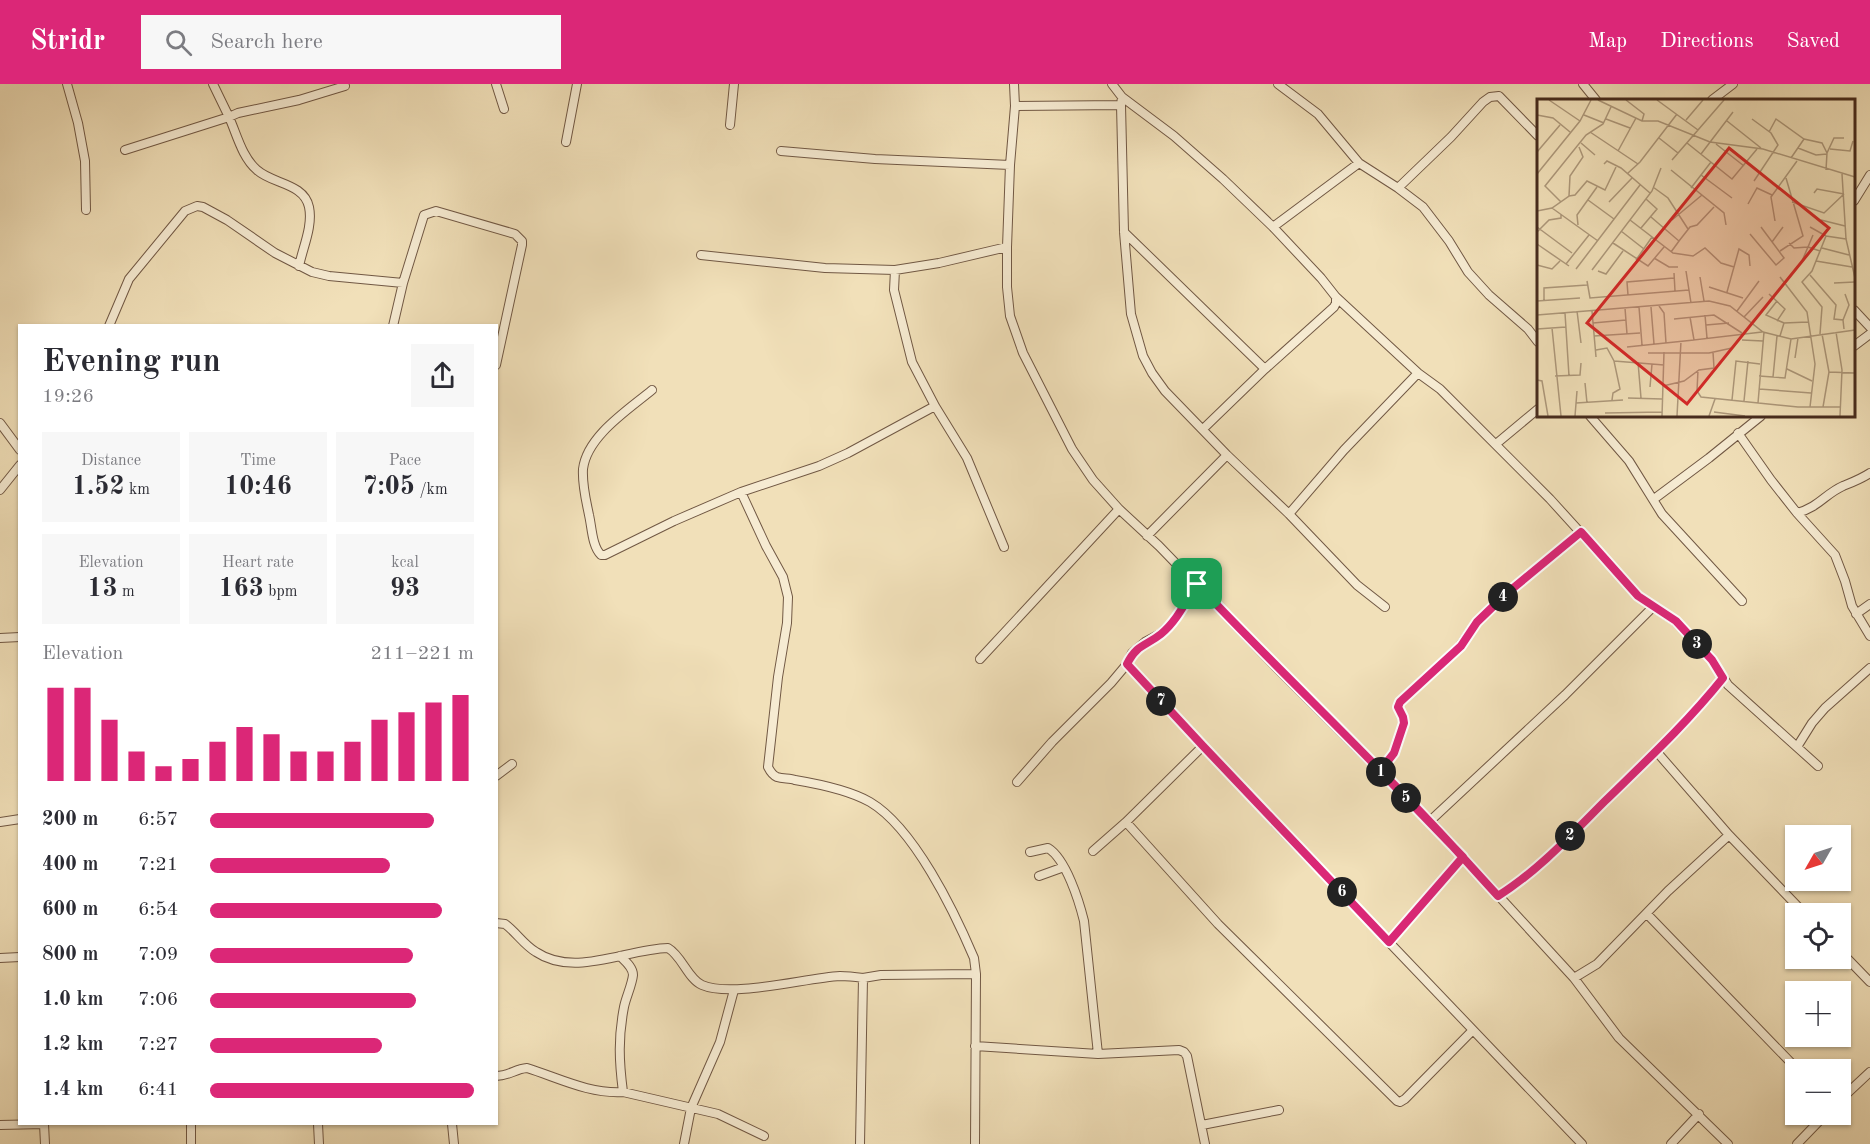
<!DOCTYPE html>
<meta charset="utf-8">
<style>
body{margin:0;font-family:"Old Standard TT",serif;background:#f7f7f7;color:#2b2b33;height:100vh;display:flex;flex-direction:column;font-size:22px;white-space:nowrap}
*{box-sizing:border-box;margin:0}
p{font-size:20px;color:#7c7c81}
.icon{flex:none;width:33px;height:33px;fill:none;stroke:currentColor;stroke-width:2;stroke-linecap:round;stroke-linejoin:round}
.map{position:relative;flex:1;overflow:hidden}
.panel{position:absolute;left:18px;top:240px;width:480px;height:801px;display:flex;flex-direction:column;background:#fff;border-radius:0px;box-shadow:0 2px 4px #0004}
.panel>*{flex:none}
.needle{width:39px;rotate:231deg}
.fabs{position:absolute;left:1785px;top:741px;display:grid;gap:12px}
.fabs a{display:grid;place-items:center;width:66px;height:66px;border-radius:0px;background:#fff;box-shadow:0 2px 4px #0004;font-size:30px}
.pin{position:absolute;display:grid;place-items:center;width:51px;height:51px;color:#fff;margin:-26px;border-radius:12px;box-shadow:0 3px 9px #0006}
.km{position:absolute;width:30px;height:30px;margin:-15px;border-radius:50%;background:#222;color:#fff;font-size:16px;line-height:30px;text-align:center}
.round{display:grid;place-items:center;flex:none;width:63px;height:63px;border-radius:0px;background:#f7f7f7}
.summary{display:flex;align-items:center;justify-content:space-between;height:102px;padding:0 24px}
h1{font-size:33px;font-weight:800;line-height:45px}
.figures{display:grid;grid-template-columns:repeat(3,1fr);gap:9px;height:102px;padding:6px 24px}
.figures div{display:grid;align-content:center;border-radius:0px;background:#f7f7f7;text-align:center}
.figures b{font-size:26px;font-weight:800}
.figures small{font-size:16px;font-weight:400}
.figures p{font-size:16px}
.chart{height:168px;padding:12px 24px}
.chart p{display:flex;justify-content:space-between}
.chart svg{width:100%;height:108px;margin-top:6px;stroke:#db2777;stroke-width:6}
ul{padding:0 24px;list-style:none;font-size:20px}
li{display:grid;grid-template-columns:96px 72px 1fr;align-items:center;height:45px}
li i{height:15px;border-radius:8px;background:#db2777}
header{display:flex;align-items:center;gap:36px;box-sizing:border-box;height:84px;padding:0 30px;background:#db2777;color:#fff}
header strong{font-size:28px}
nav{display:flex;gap:33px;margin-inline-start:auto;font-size:21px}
.search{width:420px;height:54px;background:#f7f7f7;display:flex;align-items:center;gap:15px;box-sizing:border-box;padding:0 21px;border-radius:0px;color:#7c7c81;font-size:22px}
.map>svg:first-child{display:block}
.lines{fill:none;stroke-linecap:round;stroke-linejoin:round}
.minor-casing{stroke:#715844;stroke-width:10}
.minor{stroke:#f6ebd2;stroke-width:8}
.route-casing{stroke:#fff;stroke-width:12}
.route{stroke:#db2777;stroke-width:8}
.inset-road{fill:none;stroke:#ad987b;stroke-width:1.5}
.view{fill:#d62828;fill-opacity:0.15;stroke:#d62828;stroke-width:3}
.inset-edge{fill:none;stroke:#462b1d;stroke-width:3}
</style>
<header>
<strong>Stridr</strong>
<div class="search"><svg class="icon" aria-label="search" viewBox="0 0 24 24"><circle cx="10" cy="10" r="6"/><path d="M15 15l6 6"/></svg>Search here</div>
<nav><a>Map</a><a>Directions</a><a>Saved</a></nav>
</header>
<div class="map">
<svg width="1870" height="1060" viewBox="0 0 1870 1060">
<rect width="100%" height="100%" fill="#f1e0b9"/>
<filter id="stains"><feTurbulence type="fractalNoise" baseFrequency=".00333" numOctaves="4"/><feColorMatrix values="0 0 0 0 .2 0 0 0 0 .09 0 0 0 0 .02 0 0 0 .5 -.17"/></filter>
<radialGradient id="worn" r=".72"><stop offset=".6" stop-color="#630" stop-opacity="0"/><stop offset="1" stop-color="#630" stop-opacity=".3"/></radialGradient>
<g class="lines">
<defs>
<path id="minor" d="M67 0 78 39 85 77 86 126
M213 0 229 33 238 29 299 16 345 2
M496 0 504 25
M1014 0 1015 22 1010 81 1007 163V203L1010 232 1023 269 1072 365 1093 396 1119 425 1159 462 1277 584 1430 737 1574 894 1619 954 1728 1060
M1112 0 1122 13 1174 52 1223 95 1273 143 1321 194 1336 213 1418 289 1344 366 1289 430
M1278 0 1318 30 1359 79 1398 104 1423 123 1449 157 1468 188 1489 211 1528 245 1538 258
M1583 0 1596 16
M1122 13 1121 21 1124 148 1131 230 1143 272 1152 289 1165 307 1227 371 1289 430 1357 501 1385 523
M1712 16 1733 0
M1015 22 1121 21
M730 41 734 0
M566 58 577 0
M125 66 229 33C237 51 242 73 257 86 272 100 304 99 309 123 313 142 303 163 299 182
M781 67 875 75 1010 81
M1398 104 1451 53 1483 18 1490 13 1499 12 1538 52
M1854 117 1870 91
M1273 143 1359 79
M1124 148 1265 285
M701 171 825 184 895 186 939 179 1007 163
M895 186 894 206 912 278 935 322 967 374 1004 463
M1854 226 1870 243
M109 242 129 195 185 127 197 122 203 123 227 136 275 169 312 188 329 192 403 199
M393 242 403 199 424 131 436 127 515 150 522 157V161L496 281
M1854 262 1870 250
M1418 289 1440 305 1550 415 1638 512 1675 537 1712 576 1728 601 1818 682
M652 306C628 326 587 352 583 385 582 401 586 416 589 431 592 444 592 462 601 471H605L674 437 741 408 819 382 848 369 935 322
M1590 332 1629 377 1662 430 1742 517
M0 339 20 366
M1203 345 1265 285 1334 223 1336 219V213
M1738 349 1771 396 1797 429 1835 471 1845 497 1852 522 1870 552
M1496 360 1538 325
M0 406 20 381
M741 408 766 462 783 493 788 513 787 539 778 593 768 683C770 687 772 691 777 693 783 695 790 694 795 696 819 700 849 706 870 718 914 744 954 827 974 874L976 890 975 1060
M1654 415 1709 374 1761 332
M1797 429C1819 423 1825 410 1843 402 1853 398 1861 395 1870 389
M1147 452 1227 371
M1856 530 1870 520
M0 554 20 553
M980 575 1119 425
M1127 580 1276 740 1582 1060
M1797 663 1812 639 1825 624 1870 584
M1656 667 1729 751 1805 830
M1380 687 1394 669 1404 640 1403 633 1398 623 1400 618 1460 562 1477 538 1506 510 1581 448
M496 692 512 680
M1017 698 1052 658 1111 599 1127 580 1132 569 1145 558 1160 550 1174 537 1197 500
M1430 737 1565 611 1653 523
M0 738 20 735
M1126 738 1218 840 1397 1017 1400 1018 1405 1015 1472 947
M1093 767 1126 738 1203 662
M1030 768 1048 764C1066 775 1079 817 1084 837L1098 970
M1039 792 1064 783
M1498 812C1538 787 1572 750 1605 717 1646 677 1687 639 1723 594
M1647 830 1798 986
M496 839 505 840C516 848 524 861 536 868 575 894 626 865 668 864 682 872 688 895 702 901 732 914 805 894 840 892 848 892 856 893 863 894
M1389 858 1463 773
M1840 867 1870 898
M620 872C625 877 633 883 633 891 632 901 626 913 624 923 618 954 619 977 623 1008
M0 874 20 873
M1574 894 1597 880 1668 807 1729 751
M975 962 1098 970 1179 966 1184 968 1187 972 1205 1060
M496 992C509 992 515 985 527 984 559 994 589 1010 623 1008L718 1030 764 1052
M1840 1016 1870 988
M44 1040 45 1060
M318 1040 319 1060
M452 1040 454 1060
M0 1041 44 1040
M1202 1041 1279 1026
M191 1060V1040
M684 1060 691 1024 720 958 734 906
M860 1060 863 894 881 891 976 890
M1671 1060 1699 1030
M1797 1060 1826 1030"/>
</defs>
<!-- minor casing -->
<use href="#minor" class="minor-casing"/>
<!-- minor -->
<use href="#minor" class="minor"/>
</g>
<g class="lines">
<defs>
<path id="route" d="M1197 500C1273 581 1354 657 1430 738 1453 762 1475 787 1498 812 1538 787 1572 750 1605 717 1646 677 1687 639 1723 594L1712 576 1676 537 1638 512 1581 448 1506 510 1477 538 1461 562 1400 618 1398 623 1403 633 1404 639 1394 669 1380 687 1463 773 1389 858 1203 662 1127 580C1137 560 1146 562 1161 550 1177 537 1186 517 1197 500"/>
</defs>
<!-- route casing -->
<use href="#route" class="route-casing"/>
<!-- route -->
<use href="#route" class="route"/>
</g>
<!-- overview -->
<g transform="translate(1537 15)">
<rect width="318" height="318" fill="#f1e0b9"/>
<path class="inset-road" d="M12 1 43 22M61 1 105 22H121L173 43 226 50 318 78M89 1 107 15 105 22M120 1 161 31M0 16 16 19 33 33M47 16 67 24M69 20 93 29M215 20 234 34 241 46 217 82M149 21 166 1M190 22 224 49M53 33 101 65M232 33 239 20 267 40 285 44 290 54M122 39 141 54M44 44 58 56M150 44 195 80 220 50M179 45 207 67M261 49 279 56 290 55M293 50 313 52 316 42M81 52 99 19M0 53 23 26M164 55 196 13M254 59 267 40M135 61 187 1M67 65 70 62 84 69 113 94M134 71 187 114 189 126M289 71 290 54 297 39H307M91 74 103 63 140 15M0 75 43 22 54 1M305 75 309 140 318 179M164 76 195 99M116 88 131 99 151 130M154 89 174 63M277 94 280 90 307 95M32 97 38 96 50 82 68 91 79 68M51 101 77 120M24 103 8 87 49 36 66 25 74 8M72 103 95 79M255 103 287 114 307 95M211 105 220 89 235 96M15 109 61 142M0 112 15 109 32 97 33 77 46 58 42 48M114 118 142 142 134 153M93 121 136 154 156 157 168 149 184 164 197 168M135 121 165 96M284 121 308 127M238 122 234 98 260 62M41 126 40 116 60 88M0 128 35 154M273 128 289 137 309 140M104 129 120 110 109 100M84 132 107 150M0 133 12 121 24 119V115M213 135 239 166 247 159 224 128M142 142 153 128 160 126 177 108M235 143 246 128M76 144 111 167 127 148M252 144 257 149 271 148 276 136M0 145 32 167M285 149 312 156M243 152 266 137 249 79M117 159 132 168H141M99 161 115 138M265 162 271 148 283 152M279 162 315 168M29 165 52 136M0 166 15 170 23 162M39 170 103 86M55 171 115 92 124 69M61 172 69 175 86 152M149 172 154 204M137 174 138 192M273 176 299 206 297 220 306 221 307 230M163 178 167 202M243 178 270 213 278 265 273 308M50 182 53 199 152 191M297 184 318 183M172 188 206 199M190 193 202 150 212 156 213 167M232 195 248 210 240 222M91 196 90 183 137 179M0 202 43 199M7 202V189L50 186M240 202 229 216 247 224 243 237M122 207 127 214 129 244M102 208 105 246M114 208 117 245M88 209 90 235M40 212 44 244M55 212 59 258M200 212 222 182M28 214 32 277M0 216 172 202 193 207 226 233 254 240 318 231M168 216 170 239M153 218 157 241 225 233M207 218 226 198M137 220 177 216 205 234M306 221 312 206 308 195M56 224 89 221M247 224 271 223M169 226 192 224M15 229 24 317M0 230 29 228M299 233 305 271 303 317M283 235 285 208 265 183 275 172 289 137M285 235 292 273 286 308M57 237 103 234M205 241 226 242M90 248 157 241M59 251 70 249 77 262 83 290 76 294 75 301M111 254H172L195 249M258 259 261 239M77 262 127 266M101 263 104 299M250 270 275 282M161 271 160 292 164 298 261 308H303M292 273 318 274M18 277 43 276 44 264M222 277 248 279 254 240M236 278 240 237M0 281 5 282 11 317M48 284 50 304M126 287 147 282 162 271 177 269 176 253M113 288 115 265M222 290 274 294M91 299 125 300M195 301 199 262 223 265M207 302 211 262M39 304 86 301M221 304 227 233M177 313 208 317M68 314 125 313M38 317 40 292M125 317 127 253M140 317 144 242M172 317 178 300"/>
<path class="view" d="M192 49 292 129 150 305 50 224Z"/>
<rect width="318" height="318" class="inset-edge"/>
</g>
<rect width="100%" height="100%" filter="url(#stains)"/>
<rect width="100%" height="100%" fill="url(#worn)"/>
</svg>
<div class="fabs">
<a><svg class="needle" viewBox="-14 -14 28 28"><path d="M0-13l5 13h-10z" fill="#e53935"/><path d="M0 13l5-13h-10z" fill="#7c7c81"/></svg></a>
<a><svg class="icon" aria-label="locate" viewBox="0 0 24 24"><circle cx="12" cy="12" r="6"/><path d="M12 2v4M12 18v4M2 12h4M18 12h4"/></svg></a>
<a>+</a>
<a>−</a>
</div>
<div class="pin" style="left:1197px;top:500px;background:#1e9e55"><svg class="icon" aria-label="arrive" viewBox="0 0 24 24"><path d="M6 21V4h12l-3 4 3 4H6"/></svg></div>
<b class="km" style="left:1381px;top:688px">1</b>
<b class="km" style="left:1570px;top:752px">2</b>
<b class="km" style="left:1697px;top:560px">3</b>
<b class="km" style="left:1503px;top:513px">4</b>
<b class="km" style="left:1406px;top:714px">5</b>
<b class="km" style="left:1342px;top:808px">6</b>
<b class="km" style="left:1161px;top:617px">7</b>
<section class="panel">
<div class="summary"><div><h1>Evening run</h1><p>19:26</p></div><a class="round"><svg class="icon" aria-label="share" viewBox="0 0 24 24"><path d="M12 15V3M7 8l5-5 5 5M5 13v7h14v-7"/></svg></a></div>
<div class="figures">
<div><p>Distance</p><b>1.52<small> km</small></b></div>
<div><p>Time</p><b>10:46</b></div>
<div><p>Pace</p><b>7:05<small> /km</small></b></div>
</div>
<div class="figures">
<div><p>Elevation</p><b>13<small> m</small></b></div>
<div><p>Heart rate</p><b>163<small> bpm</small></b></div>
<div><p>kcal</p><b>93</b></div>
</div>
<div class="chart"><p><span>Elevation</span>211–221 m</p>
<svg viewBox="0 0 160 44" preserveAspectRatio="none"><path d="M5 44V6M15 44V6M25 44V19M35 44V32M45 44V38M55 44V35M65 44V28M75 44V22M85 44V25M95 44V32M105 44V32M115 44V28M125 44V19M135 44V16M145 44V12M155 44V9"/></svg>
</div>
<ul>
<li><b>200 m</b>6:57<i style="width:85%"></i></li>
<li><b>400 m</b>7:21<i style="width:68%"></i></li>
<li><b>600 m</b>6:54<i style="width:88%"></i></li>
<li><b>800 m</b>7:09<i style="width:77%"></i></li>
<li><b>1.0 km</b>7:06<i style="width:78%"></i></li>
<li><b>1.2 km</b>7:27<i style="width:65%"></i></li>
<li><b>1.4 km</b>6:41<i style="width:100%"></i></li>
</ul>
</section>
</div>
